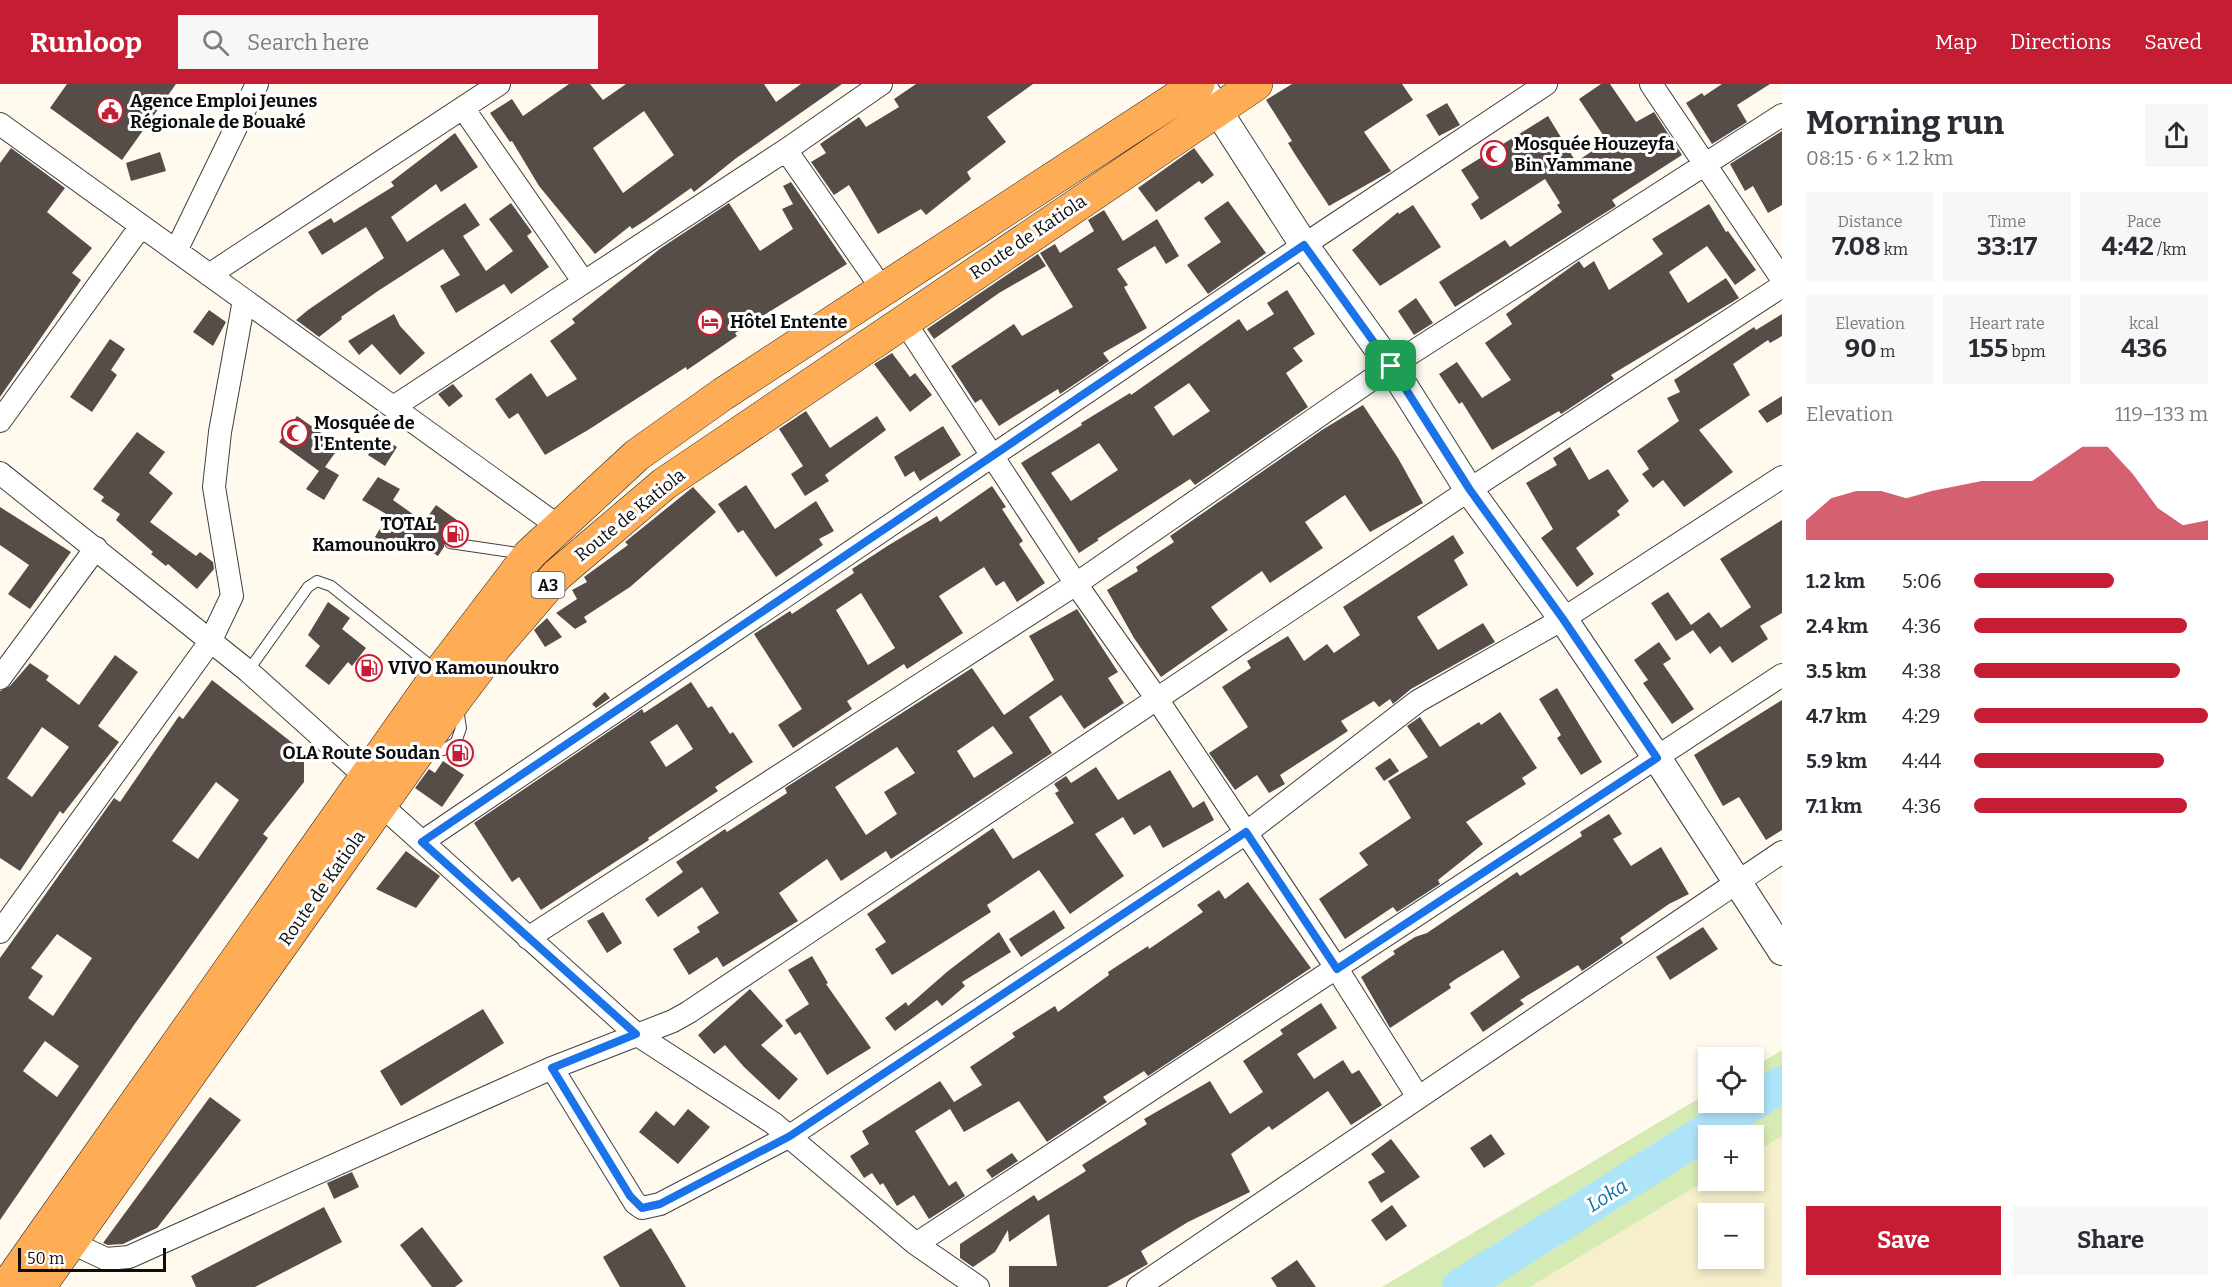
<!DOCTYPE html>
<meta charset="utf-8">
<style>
body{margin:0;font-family:Bitter,serif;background:#f7f7f7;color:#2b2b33;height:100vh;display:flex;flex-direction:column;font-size:22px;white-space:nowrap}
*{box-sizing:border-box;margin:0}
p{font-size:20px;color:#7c7c81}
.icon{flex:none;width:33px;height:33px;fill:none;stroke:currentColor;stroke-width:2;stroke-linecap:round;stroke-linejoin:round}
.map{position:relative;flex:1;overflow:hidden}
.sheet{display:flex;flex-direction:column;background:#fff;width:450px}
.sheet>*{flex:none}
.fabs{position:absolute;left:1698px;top:963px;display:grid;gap:12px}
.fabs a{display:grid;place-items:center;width:66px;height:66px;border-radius:0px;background:#fff;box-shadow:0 3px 9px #0003;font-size:30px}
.scale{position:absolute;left:18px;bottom:15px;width:148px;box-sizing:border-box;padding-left:6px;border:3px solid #0d0d0d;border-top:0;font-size:16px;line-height:21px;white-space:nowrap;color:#0d0d0d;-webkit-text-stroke:4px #fff;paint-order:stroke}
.pin{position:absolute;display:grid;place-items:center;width:51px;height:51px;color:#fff;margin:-26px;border-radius:12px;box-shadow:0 3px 9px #0006}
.round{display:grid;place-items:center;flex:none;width:63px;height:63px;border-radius:0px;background:#f7f7f7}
.head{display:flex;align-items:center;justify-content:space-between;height:102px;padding:0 24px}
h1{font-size:33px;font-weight:700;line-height:45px}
.stats{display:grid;grid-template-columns:repeat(3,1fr);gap:9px;height:102px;padding:6px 24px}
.stats div{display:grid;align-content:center;border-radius:0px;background:#f7f7f7;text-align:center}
.stats b{font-size:26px;font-weight:700}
.stats small{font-size:16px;font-weight:400}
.stats p{font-size:16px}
.chart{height:168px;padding:12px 24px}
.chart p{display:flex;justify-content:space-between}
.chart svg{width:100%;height:108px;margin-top:6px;fill:#c41d34;opacity:.7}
.cta{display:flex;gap:12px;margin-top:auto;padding:12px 24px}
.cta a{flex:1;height:69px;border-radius:0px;background:#c41d34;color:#fff;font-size:24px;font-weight:700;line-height:69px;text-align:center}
.cta a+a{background:#f7f7f7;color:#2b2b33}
ul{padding:0 24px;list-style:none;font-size:20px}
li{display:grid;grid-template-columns:96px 72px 1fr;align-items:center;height:45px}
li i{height:15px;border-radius:8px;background:#c41d34}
header{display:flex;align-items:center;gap:36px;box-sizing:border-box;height:84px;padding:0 30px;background:#c41d34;color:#fff}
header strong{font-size:28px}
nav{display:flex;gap:33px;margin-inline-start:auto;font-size:21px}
.search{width:420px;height:54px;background:#f7f7f7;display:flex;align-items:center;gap:15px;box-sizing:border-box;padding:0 21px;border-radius:0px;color:#7c7c81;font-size:22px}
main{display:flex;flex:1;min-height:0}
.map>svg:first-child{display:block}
.farmland{fill:#f6efcb;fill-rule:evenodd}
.green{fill:#d6ebb4}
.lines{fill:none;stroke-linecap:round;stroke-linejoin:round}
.river{stroke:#aee4f9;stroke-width:36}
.building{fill:#564d49;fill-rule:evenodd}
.service-casing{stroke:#404040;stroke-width:12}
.minor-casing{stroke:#404040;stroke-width:24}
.tertiary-casing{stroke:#404040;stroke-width:30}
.trunk-casing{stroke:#1e1e1e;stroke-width:34}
.service{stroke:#fff;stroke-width:10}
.minor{stroke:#fff;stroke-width:22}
.tertiary{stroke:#fff;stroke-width:28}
.trunk{stroke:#feac56;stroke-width:33}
.route-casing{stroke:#fff;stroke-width:12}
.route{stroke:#1a73e8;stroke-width:8}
.labels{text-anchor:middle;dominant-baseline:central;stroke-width:6;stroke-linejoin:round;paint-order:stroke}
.shield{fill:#fff;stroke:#565656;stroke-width:1.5}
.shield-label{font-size:16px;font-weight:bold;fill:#0d0d0d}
.poi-label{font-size:18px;font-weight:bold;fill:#0d0d0d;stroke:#fff;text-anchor:start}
.street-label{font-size:18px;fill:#0d0d0d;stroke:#fff}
.water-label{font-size:20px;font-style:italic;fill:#0f71a5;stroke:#fff}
</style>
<header>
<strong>Runloop</strong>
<div class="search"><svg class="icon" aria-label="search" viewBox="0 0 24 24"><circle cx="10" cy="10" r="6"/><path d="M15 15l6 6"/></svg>Search here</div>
<nav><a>Map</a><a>Directions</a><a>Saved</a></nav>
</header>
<main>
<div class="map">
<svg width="1782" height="1203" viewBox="0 0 1782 1203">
<rect width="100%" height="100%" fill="#fffaed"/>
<!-- farmland -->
<path class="farmland" d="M1782 1052V1203H1530L1708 1095 1754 1096V1069ZM1708 1130H1754V1174H1708Z"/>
<!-- green -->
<path class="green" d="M1782 966V1052L1754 1069V1052H1708V1095L1530 1203H1382L1708 1009V1018H1754V983Z"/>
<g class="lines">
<!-- river -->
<path class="river" d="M1754 1018 1782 1000
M1460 1203 1753 1018"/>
</g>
<!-- building -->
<path class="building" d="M67 0H176L122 76 50 24Z
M569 0H590L603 16 626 0H764L776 18 801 0H842L735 75 694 108 691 104 646 136 632 145 630 142 595 170 539 102 512 57 510 58 490 29 512 15 523 32ZM644 27 674 71 623 109 593 64Z
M916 0H1033L987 33 1006 58 967 88 971 95 926 131 921 125 878 150 849 101 834 111 811 78 826 69 820 60 859 33 866 43 899 23 894 15Z
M1292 0H1402L1413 16 1364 48 1391 87 1329 122 1296 72 1288 59 1292 57 1266 16Z
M1601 0H1610L1636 38 1654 28 1682 71 1612 116 1616 122 1455 223 1439 198 1505 156 1510 163 1562 128 1557 121 1560 119 1545 95 1481 136 1471 120 1479 114 1461 86 1548 32 1576 78 1607 57 1579 15Z
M1722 0H1770L1737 21 1747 38 1712 60 1686 19 1702 9 1704 12Z
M1447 19 1460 41 1439 52 1426 31Z
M1782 47V121L1768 129 1753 102 1745 107 1730 80Z
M455 49 478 83 441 108 436 100 391 133 407 158 465 119 480 141 463 152 486 187 513 167 489 135 511 119 532 148 527 152 549 183 511 210 504 200 456 229 440 202 460 191 443 165 378 207 341 233 342 235 319 253 299 238 296 236 308 226 384 174 366 143 322 171 308 148 331 134 334 139 394 102 391 98Z
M11 64 65 104 47 128 92 164 72 189 81 196 0 313V79Z
M1194 64 1214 91 1202 100 1199 97 1156 128 1138 104Z
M160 68 166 87 131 97 126 79Z
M791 98 847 180 735 249 737 252 687 286 686 283 588 346 545 371 518 329 509 335 495 315 531 289 547 313 577 295 550 257 575 239 572 235 661 164 729 119 760 167 793 145 782 125 793 120 783 102Z
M1228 117 1266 169 1208 210 1187 181 1221 158 1204 134Z
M1709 120 1726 148 1728 147 1756 186 1735 201 1707 162 1669 188 1688 219 1726 194 1739 214 1611 291 1614 295 1561 330 1559 327 1492 366 1462 318 1459 320 1439 290 1457 278 1482 314 1511 296 1485 259 1512 240 1506 230 1579 177 1584 184 1594 177 1609 206 1663 170 1652 155Z
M1413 121 1441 163 1380 202 1352 166 1398 128 1399 130Z
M1104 126 1123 157 1157 135 1179 172 1166 180 1155 162 1117 185 1128 201 1124 203 1147 244 1103 269 1109 277 1060 310 1058 305 999 342 981 315 975 319 951 282 1014 240 1022 252 1073 223 1040 169 1055 160 1060 169 1094 147 1088 136Z
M1038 170 1046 182 999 209 934 255 927 245Z
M1287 206 1315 250 1293 264 1303 277 1286 289 1308 323 1195 401 1190 395 1097 455 1099 456 1079 469 1021 379 1082 341 1081 339 1130 309 1131 311 1239 235 1247 247 1274 230 1267 219ZM1189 299 1210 327 1173 352 1154 323ZM1099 359 1118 386 1071 417 1051 389Z
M1416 214 1433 239 1414 251 1398 227Z
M209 226 226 238 213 262 193 248Z
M394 230 400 242 425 269 400 291 372 260 359 271 348 257Z
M1782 230V252L1770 259 1768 256 1733 280 1750 311 1699 346 1733 388 1684 423 1663 396 1653 404 1642 390 1649 385 1637 367 1679 337 1667 314 1680 308 1674 296 1754 243 1756 246Z
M110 255 125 265 111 286 117 291 92 328 70 313Z
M892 269 910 293 915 289 932 311 910 328 874 280Z
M453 300 463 312 449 323 438 310Z
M1782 312V330L1767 339 1758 327Z
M1363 321 1398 374 1423 419 1370 448 1345 411 1305 438 1323 464 1270 499 1262 487 1211 523 1228 546 1161 593 1134 554 1107 506 1138 487 1136 483 1174 458 1170 452 1322 346Z
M806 327 830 364 877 332 886 346 825 391 829 397 805 412 791 390 803 382 779 345Z
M297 332 340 362 325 383 339 391 324 416 306 405 319 387 279 358Z
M943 342 961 371 920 397 914 387 905 393 894 373Z
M137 348 165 368 149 389 173 409 150 438 196 472 200 468 213 478 214 485 197 505 168 480 166 482 151 470 153 468 116 436 120 430 101 417 104 413 93 405Z
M380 352 397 363 385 382 368 371Z
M1570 363 1589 396 1608 385 1629 417 1617 427 1620 431 1576 464 1594 490 1577 503 1541 454 1553 445 1526 399 1557 381 1553 374Z
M378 393 400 405 393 416 424 438 436 421 461 439 452 452 444 455V463L438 472 423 462 418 469 396 453 390 463 375 453 388 431 362 416Z
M746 401 775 445 816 417 834 447 819 455 823 461 776 493 743 446 738 449 718 420Z
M992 402 1006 423 1002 425 1023 457 1019 460 1045 499 1017 518 1004 497 996 502 984 483 939 512 963 549 907 585 904 580 847 617 852 625 793 664 778 641 802 625 754 550 790 527 792 530 854 489 852 485 889 461 937 432 940 438ZM861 509 895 564 868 581 836 526Z
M693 403 716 428 630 503 584 533 587 538 575 545 556 529 577 515 572 506 587 498 584 493 628 461 625 458Z
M0 423 71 468 30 525 8 510 29 481 0 461Z
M1782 436V529L1760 542 1768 555 1732 579 1720 562 1710 570 1693 546 1676 557 1651 519 1668 508 1691 541 1709 528 1721 544 1751 523 1720 475Z
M1453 451 1464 469 1454 476 1468 501 1417 533 1438 566 1483 539 1495 558 1411 605 1393 620 1390 615 1379 623 1374 617 1341 637 1348 647 1280 691 1285 700 1269 709 1257 691 1235 706 1209 669 1248 643 1222 603 1251 584 1247 577 1288 552 1304 577 1327 560 1334 569 1360 551 1343 523Z
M328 518 350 534 342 545 366 564 352 582 348 578 329 601 305 582 320 562 308 551Z
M1077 525 1118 588 1108 594 1124 619 1084 645 1061 611 1029 633 1052 669 891 775 886 767 841 797 827 775 779 809 798 837 723 883 717 873 689 891 673 865 700 848 697 843 719 829 702 803 658 833 645 815 683 788 676 778 725 745 727 748 787 709 785 704 972 584 1004 631 1054 596 1029 552ZM993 642 1013 669 974 694 957 667ZM897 663 915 689 884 708 897 730 866 751 835 703Z
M547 534 562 553 545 563 534 546Z
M1659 558 1671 575 1663 580 1694 625 1672 640 1643 599 1648 596 1634 576Z
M115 571 138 588 98 642 119 658 63 730 60 727 20 787 0 774V607L10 602 30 579 49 592 46 596 79 621ZM42 643 69 663 32 713 7 694Z
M212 596 304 668V698L263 750 268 754 134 941 0 1136V874L114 714 120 718 179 632 183 635ZM216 698 239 716 198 775 172 757ZM57 850 92 874 53 932 28 914 43 892 31 884ZM45 957 79 982 57 1013 23 987Z
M691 598 708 624 712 622 730 650 733 648 753 678 715 703 718 707 648 754 649 756 541 826 519 793 512 798 474 739 642 625 644 629ZM677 640 693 665 666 683 650 658Z
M1557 604 1602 678 1581 691 1557 654 1561 651 1539 615Z
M605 608 610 614 596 624 592 620Z
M1782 616V746L1766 756 1739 713 1723 722 1694 671Z
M1500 628 1537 684 1522 694 1526 700 1466 738 1483 760 1438 796 1440 800 1397 828 1393 823 1345 855 1319 815 1368 781 1359 769 1411 734 1388 697 1428 673 1407 642 1420 633 1440 663 1479 638 1481 641Z
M1390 674 1399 687 1384 697 1375 684Z
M443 677 464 691 442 723 415 704 429 685 435 689Z
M1096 683 1118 716 1170 686 1193 724 1204 717 1214 736 1163 764 1150 741 1134 751 1123 733 1095 750 1124 792 1070 830 1039 786 987 821 991 828 892 891 875 865 886 858 867 830 993 744 1013 775 1074 739 1055 709 1059 707 1054 700 1066 692 1071 699Z
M1609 730 1622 750 1613 755 1631 782 1661 763 1689 810 1669 820 1620 854 1623 859 1591 881 1582 887 1578 881 1520 916 1524 920 1483 948 1470 929 1520 893 1503 866 1456 895 1449 900 1451 904 1390 944 1361 893 1395 870 1393 867 1415 853 1427 849 1517 788 1520 792 1582 752 1580 748Z
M406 767 440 792 416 824 376 805Z
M1248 798 1311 884 1148 992 1144 987 1103 1013 1107 1018 1047 1058 1019 1017 964 1048 950 1025 915 1047 949 1102 956 1097 965 1112 929 1135 914 1111 897 1122 883 1099 880 1101 872 1089 864 1094 850 1072 869 1060 862 1047 940 997 954 1018 982 1001 970 983 1015 953 1012 949 1055 922 1058 928 1109 891 1108 888 1148 862 1149 865 1203 828 1197 821 1219 806 1225 815Z
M1054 826 1065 844 1021 873 1009 855Z
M603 828 622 859 607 869 587 837Z
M1703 843 1718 865 1670 896 1656 873Z
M999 848 1011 868 962 898 965 902 942 922 937 916 895 947 885 934 906 918 908 922 948 887Z
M812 872 828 899 826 900 871 964 827 991 800 948 795 951 785 936 809 920 788 886Z
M750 905 783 942 761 961 798 995 779 1016 744 983 725 961 714 970 698 951Z
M1321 919 1337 944 1297 970 1314 995 1343 976 1352 990 1359 986 1382 1021 1351 1041 1328 1007 1272 1046 1269 1042 1231 1070 1250 1108 1188 1138 1141 1167 1148 1180 1107 1203H1009V1182H1057L1049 1130 1009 1158 1008 1146 995 1168 973 1183 960 1174V1160L1034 1111 1038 1117 1086 1087 1082 1081 1147 1040 1144 1035 1210 997 1230 1030 1263 1008 1243 977 1283 950 1280 946Z
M483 925 504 959 401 1022 380 987Z
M210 1013 241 1036 157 1144 123 1160 108 1161 103 1159Z
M688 1025 710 1043 678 1080 639 1048 656 1027 674 1042Z
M1491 1050 1505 1070 1484 1084 1470 1064Z
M1391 1055 1420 1093 1381 1119 1368 1098 1385 1088 1371 1070Z
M1012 1069 1018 1077 992 1094 986 1086Z
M352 1088 359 1103 334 1115 327 1099Z
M1392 1121 1407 1142 1386 1157 1371 1136Z
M324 1123 342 1158 255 1203H196L191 1192Z
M422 1143 463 1197 455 1203H432L400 1161Z
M651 1144 668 1172 686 1203H620L603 1173Z
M1297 1176 1316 1203H1277L1271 1194Z"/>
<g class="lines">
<defs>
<path id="service" d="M450 459 524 470
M248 587 308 503 317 497 331 502 436 586
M427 669 443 666 456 658 461 644 458 625"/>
<path id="minor" d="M1651 0 1782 195
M463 24 583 197
M0 40 558 442
M786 66 883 206
M176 167 257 0
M209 191 499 0
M904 237 1076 500 1157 615 1337 885 1418 1013
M395 322 786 66 881 0
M0 337 141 142
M0 389 248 587 366 693
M0 594 96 464
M381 721 636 950 773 1039 916 1160 978 1203
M422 758 1304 161 1546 0
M0 848 210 558 232 512 214 403 220 348 244 216
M528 854 1076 500 1391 282 1782 31
M552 984 635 1119 642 1124 660 1120 790 1052 1246 749 1418 617 1563 535 1782 393
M70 1158 106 1175 129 1173 552 984 673 937 689 928 1469 406 1782 202
M916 1160 1782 591
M1138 1203 1782 768"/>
<path id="tertiary" d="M1205 7 1304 161 1391 282 1469 406 1563 535 1657 674 1782 867"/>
<path id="trunk" d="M6 1203 439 589 529 471 637 371 723 310 1198 0
M39 1203 457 613 495 563 557 491 664 400 1256 0"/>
</defs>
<!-- service casing -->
<use href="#service" class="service-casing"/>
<!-- minor casing -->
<use href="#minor" class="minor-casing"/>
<!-- tertiary casing -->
<use href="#tertiary" class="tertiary-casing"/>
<!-- trunk casing -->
<use href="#trunk" class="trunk-casing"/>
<!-- service -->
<use href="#service" class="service"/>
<!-- minor -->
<use href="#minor" class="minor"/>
<!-- tertiary -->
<use href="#tertiary" class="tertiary"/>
<!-- trunk -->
<use href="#trunk" class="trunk"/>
</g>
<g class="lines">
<defs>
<path id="route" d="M1304 161 1391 282 1470 406 1563 535 1657 674 1337 885 1246 748 790 1052 660 1120 642 1124 630 1112 552 984 636 950 422 758Z"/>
</defs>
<!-- route casing -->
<use href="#route" class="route-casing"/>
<!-- route -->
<use href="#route" class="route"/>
</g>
<!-- icons -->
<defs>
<symbol id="civic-ring" viewBox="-11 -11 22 22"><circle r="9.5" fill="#fff" stroke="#c41d34" stroke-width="1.5"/><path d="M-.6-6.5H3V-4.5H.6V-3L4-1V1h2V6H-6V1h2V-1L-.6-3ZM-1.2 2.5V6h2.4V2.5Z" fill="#c41d34"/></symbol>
<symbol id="mosque-ring" viewBox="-11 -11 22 22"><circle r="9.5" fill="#fff" stroke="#c41d34" stroke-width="1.5"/><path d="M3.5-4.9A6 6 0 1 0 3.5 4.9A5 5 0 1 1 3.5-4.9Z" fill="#c41d34"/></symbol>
<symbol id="hotel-ring" viewBox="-11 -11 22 22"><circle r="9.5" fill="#fff" stroke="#c41d34" stroke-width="1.5"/><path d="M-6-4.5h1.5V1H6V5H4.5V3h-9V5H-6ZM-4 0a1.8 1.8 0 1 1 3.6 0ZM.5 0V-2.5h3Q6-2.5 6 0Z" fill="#c41d34"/></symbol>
<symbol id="fuel-ring" viewBox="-11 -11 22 22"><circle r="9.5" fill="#fff" stroke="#c41d34" stroke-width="1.5"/><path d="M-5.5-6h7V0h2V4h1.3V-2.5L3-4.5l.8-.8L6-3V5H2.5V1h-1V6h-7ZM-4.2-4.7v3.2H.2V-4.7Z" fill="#c41d34"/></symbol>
</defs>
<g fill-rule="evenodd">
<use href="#civic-ring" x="95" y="12" width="30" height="30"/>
<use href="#mosque-ring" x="1479" y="55" width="30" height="30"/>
<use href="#hotel-ring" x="695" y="223" width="30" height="30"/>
<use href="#mosque-ring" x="280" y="334" width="30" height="30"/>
<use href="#fuel-ring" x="440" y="435" width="30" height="30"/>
<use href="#fuel-ring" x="354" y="569" width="30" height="30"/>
<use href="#fuel-ring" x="445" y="654" width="30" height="30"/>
</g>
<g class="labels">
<!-- shield labels -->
<rect class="shield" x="531.5" y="488" width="33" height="26" rx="4.5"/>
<g class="shield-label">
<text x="548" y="501">A3</text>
</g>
<!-- poi labels -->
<g class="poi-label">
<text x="130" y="17">Agence Emploi Jeunes<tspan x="130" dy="21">Régionale de Bouaké</tspan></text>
<text x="1514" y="60">Mosquée Houzeyfa<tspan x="1514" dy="21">Bin Yammane</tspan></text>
<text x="730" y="238">Hôtel Entente</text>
<text x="314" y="339">Mosquée de<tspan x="314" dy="21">l'Entente</tspan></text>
<text x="436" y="440" text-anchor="end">TOTAL<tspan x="436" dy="21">Kamounoukro</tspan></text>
<text x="388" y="584">VIVO Kamounoukro</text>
<text x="440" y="669" text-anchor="end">OLA Route Soudan</text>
</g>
<!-- street labels -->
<g class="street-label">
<text transform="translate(1028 153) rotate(-34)">Route de Katiola</text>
<text transform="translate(630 431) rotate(-39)">Route de Katiola</text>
<text transform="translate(322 804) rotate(-55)">Route de Katiola</text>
</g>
<!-- water labels -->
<g class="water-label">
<text transform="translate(1607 1111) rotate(-32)">Loka</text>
</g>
</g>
</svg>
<div class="fabs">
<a><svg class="icon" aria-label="locate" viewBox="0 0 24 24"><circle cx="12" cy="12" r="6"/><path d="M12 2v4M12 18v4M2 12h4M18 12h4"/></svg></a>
<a>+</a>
<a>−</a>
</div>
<div class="scale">50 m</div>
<div class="pin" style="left:1391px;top:282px;background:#1e9e55"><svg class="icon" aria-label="arrive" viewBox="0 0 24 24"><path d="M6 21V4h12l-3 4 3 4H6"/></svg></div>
</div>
<section class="sheet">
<div class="head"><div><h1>Morning run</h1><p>08:15 · 6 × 1.2 km</p></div><a class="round"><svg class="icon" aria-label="share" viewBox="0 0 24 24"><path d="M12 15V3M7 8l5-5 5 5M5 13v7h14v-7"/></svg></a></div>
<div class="stats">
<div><p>Distance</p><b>7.08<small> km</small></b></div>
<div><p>Time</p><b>33:17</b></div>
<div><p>Pace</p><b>4:42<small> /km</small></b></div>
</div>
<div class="stats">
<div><p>Elevation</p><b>90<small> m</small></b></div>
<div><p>Heart rate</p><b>155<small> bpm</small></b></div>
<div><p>kcal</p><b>436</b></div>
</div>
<div class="chart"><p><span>Elevation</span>119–133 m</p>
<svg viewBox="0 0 160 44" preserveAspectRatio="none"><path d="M0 44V36L10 27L20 24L30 24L40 27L50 24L60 22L70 20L80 20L90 20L100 13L110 6L120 6L130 17L140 31L150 38L160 36V44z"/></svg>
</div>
<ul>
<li><b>1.2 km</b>5:06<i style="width:60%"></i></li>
<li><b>2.4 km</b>4:36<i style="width:91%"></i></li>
<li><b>3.5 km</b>4:38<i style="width:88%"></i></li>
<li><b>4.7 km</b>4:29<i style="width:100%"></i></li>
<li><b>5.9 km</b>4:44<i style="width:81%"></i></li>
<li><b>7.1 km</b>4:36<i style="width:91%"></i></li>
</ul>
<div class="cta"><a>Save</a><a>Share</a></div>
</section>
</main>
